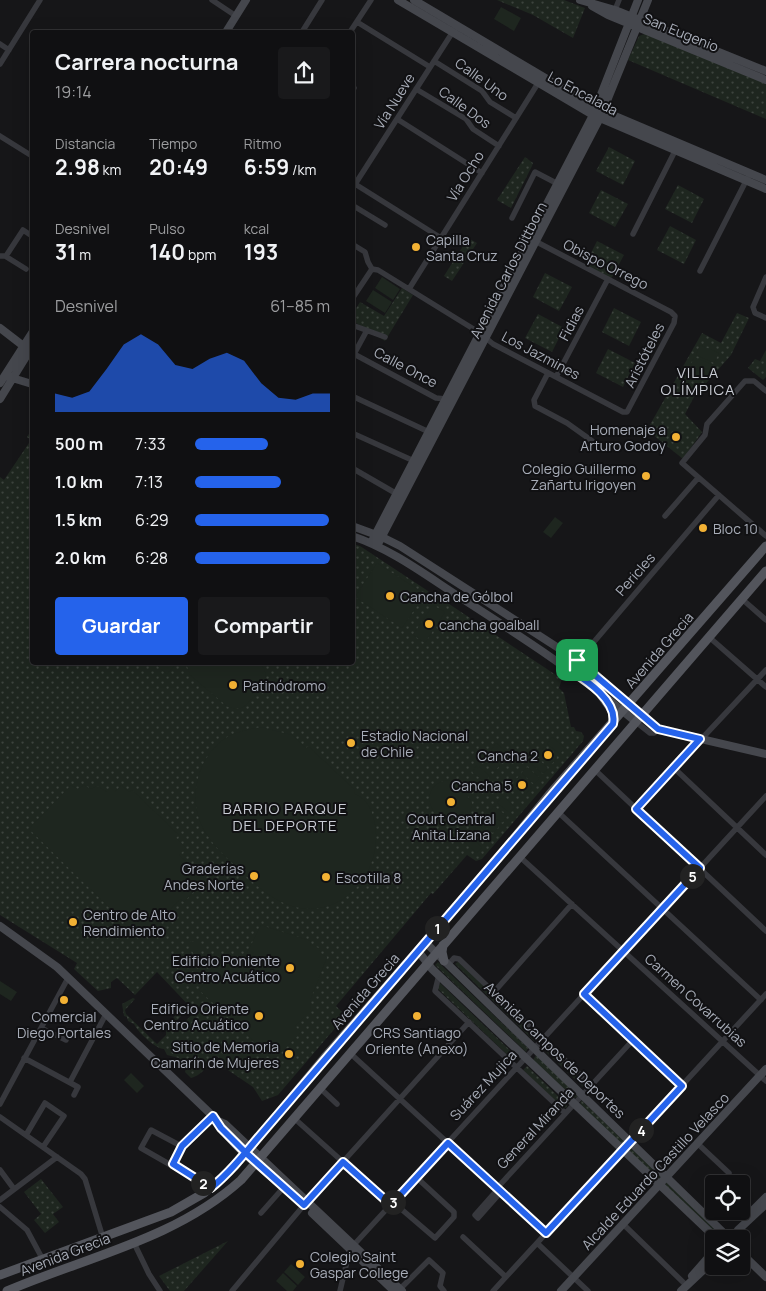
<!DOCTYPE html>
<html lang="es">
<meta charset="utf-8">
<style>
body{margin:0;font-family:Manrope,sans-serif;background:#19191b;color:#f1f3f6;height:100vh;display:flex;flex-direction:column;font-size:19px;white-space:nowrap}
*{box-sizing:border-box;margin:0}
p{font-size:16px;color:#9c9d9f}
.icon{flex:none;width:28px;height:28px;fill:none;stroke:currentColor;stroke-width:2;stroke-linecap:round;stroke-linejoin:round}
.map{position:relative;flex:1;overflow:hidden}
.details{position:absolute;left:30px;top:30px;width:325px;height:635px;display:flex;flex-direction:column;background:#101012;border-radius:5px;box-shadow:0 5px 20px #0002,0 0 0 1px #303032}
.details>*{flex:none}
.tools{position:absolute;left:705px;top:1175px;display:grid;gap:10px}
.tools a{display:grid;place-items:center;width:45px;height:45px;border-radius:5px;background:#101012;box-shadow:0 5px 20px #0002,0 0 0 1px #303032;font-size:25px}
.pin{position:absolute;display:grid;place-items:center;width:42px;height:42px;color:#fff;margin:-21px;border-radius:10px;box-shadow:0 2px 8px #0006}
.km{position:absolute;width:25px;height:25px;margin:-12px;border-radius:50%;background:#222;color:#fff;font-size:14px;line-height:25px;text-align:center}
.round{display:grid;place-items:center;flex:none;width:52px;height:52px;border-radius:5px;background:#19191b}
.overview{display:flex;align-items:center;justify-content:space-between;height:85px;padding:0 25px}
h1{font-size:22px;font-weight:700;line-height:38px}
.figures{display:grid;grid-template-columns:repeat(3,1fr);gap:8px;height:85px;padding:5px 25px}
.figures div{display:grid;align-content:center}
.figures b{font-size:21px;font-weight:700}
.figures small{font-size:14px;font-weight:400}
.figures p{font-size:14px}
.chart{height:140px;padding:10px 25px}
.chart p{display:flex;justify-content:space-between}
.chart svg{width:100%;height:90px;margin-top:5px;fill:#2563eb;opacity:.7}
.button{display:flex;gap:10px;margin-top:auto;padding:10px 25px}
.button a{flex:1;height:58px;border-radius:5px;background:#2563eb;color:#fff;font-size:20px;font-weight:700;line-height:58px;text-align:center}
.button a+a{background:#19191b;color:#f1f3f6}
ul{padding:0 25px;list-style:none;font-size:16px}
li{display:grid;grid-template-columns:80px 60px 1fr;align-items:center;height:38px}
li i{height:12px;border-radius:6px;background:#2563eb}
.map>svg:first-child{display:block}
.grass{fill:url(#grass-dots)}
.forest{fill:url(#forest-crowns)}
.garden{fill:#1e261f}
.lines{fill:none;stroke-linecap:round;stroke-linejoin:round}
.street{stroke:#37383d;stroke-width:5.5}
.secondary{stroke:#45474d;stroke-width:8}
.primary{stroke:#53555c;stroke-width:9}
.route-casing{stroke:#fff;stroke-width:10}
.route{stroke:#2563eb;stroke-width:6}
.poi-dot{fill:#f2b134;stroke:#111113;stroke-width:2}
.labels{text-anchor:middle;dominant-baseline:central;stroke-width:4;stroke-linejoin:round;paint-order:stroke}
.street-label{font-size:14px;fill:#a8adb8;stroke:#111113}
.poi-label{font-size:14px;fill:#a8adb8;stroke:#111113;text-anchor:start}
.neighbourhood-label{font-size:15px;letter-spacing:1px;fill:#c9ccd4;stroke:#111113}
</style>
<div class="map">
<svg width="766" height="1291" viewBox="0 0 766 1291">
<defs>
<pattern id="grass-dots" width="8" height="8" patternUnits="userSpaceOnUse" patternTransform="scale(1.25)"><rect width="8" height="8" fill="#1e261f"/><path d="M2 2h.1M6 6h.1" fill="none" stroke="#3c433d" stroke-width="1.8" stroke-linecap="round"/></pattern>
<pattern id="forest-crowns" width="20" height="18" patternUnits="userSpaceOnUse" patternTransform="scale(1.25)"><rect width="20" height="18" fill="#1e261f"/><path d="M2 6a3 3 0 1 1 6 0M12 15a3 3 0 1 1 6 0" fill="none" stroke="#3c433d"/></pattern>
</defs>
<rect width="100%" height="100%" fill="#161618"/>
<!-- grass -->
<path class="grass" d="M497 0H564L585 8 573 38 533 15Z
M647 33 766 82V119L628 60 639 36Z
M609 147 635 161 623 185 596 171Z
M525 157 533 163 532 166 511 208 497 200Z
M678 185 704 199 692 223 665 209Z
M601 190 628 204 615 227 589 213Z
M670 226 696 240 684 264 657 250Z
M468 238 477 243 452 281 444 276Z
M597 241 624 255 611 279 585 265Z
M545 273 572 287 559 311 533 297Z
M402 288 413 295 385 341 353 321 352 315 360 302 384 316Z
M614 308 641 322 629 346 602 332Z
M737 313 749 318 731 355 694 397 685 414 702 432 683 459 647 430 702 333 721 343Z
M538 314 564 328 552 352 525 338Z
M608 349 635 363 623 387 596 373Z
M766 350V377L763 380 748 368 755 359 760 361Z
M32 429V662H352L353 544 360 546 428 591 432 596 434 594 562 679 559 688 564 693 571 727H574L576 731 581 732 584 736 583 741 482 859 476 861 467 855 433 894 431 893 336 1006 344 1014 342 1020 278 1095 262 1101 253 1087 222 1066 220 1059 217 1056C206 1064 205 1074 191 1078L185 1072 187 1064 178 1065 179 1058 167 1055 164 1049C155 1049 137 1031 134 1024L128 1021 127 1017 124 1016 122 1004 133 998 135 999 125 1010 126 1014 157 1044 166 1035V1029L181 1006 186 1010 176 1022 180 1026 195 1012 157 972 135 995 117 978 111 982V988L98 991 74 969 77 963 0 915V477L4 480 31 440 27 437Z
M459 961 538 1037V1039L534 1041 455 964Z
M438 962 528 1048 526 1052 435 965Z
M440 983 518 1058 515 1062 436 987Z
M546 1045 587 1084V1086L583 1087 543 1049Z
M536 1055 577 1095V1097L574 1098 533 1060Z
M527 1066 567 1105V1107L563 1109 523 1070Z
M581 1100 625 1141 626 1143 622 1145 580 1105Z
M631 1147 662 1177 659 1180 629 1152Z
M41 1179 63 1207 53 1214 59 1222 45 1233 34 1220 41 1214 24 1192Z
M666 1182 722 1234 719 1237 665 1186Z
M228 1241 184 1291H170L159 1276Z"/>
<!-- forest -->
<path class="forest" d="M191 941 202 944 196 954 193 953 189 945Z
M174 955H183L184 960 180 965 171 961 170 958Z
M183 965 199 977V980H189L181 971Z"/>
<!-- garden -->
<path class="garden" d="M501 7 521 18 514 31 494 19Z
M382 277 400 289 393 300 375 288Z
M373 290 392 302 385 313 366 301Z
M700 345 719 353 714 363 696 355Z
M694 357 713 365 708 375 690 367Z
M555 517 563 523 551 538 543 532Z
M377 563 425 594 402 628 355 597Z
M433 605 445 612 425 643 413 635Z
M154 663H177L167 674Z
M186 663H259C273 676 263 688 252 699 249 701 246 706 243 707 238 710 233 708 228 707L190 675Z
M261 727 292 735 306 748 308 746 354 789 355 794C365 798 370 806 373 816 388 864 347 920 295 907 273 901 258 887 242 872 228 859 213 846 204 830 186 798 198 754 229 736 239 731 250 729 261 727Z
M552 737 565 748 560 754 547 744Z
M496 743 509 754 504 760 491 750Z
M544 747 557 757 552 764 539 753Z
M487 754 500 765 495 771 482 760Z
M536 757 548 768 543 774 530 763Z
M477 765 490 776 485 782 472 772Z
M527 767 540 778 534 784 521 773Z
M519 776 532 787 526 794 513 783Z
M448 780 462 787 472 803 469 818 458 824C431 826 415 785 448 780Z
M71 785 78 789 84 785 91 789 97 786 107 792 111 788 115 792 121 785 129 792 132 790 179 835 176 838 186 848 179 855 205 880 184 902 180 899 142 940 29 829Z
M503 796 515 807 510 813 497 803Z
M494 806 507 816 502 823 489 812Z
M486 816 499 827 493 833 480 823Z
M478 825 491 836 485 843 472 832Z
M469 836 482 847 477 853 464 842Z
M261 925 311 941 310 945 319 948 321 954 327 957 310 1001 311 1010 295 1026 301 1032 274 1060 199 990 209 979 206 976 216 964 220 967 226 961 233 967 247 953Z
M0 981 17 992 11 1001 0 994Z
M131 1073 144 1086 137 1093 124 1080Z
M291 1264 305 1277 298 1285 284 1272Z
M283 1273 297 1286 293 1291H287L276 1281Z"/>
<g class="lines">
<!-- street -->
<path class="street" d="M212 0 236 16
M615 10 619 0
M357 22 430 67
M302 32 322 0
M350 32 371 0
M0 44 9 50
M434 61 482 91 490 102 516 118
M0 64 40 0
M416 89 466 119 473 129 499 146
M352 91 354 88
M397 119 482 173
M0 136 32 156
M355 184 441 238
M352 189 454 30
M352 205 385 225
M512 218 535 172 558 184
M633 234 677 147
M352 244 365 252 368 262 372 269
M0 256H6L23 230 32 236
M5 256 26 269
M372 269 378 270 480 333 493 344 623 412H627L674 323 675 316 671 312 533 240
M700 271 748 177
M766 277 753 307 755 313 766 318
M409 289 540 80
M352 299 372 269
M352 325 385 337
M354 354 436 398 446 399
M353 356 366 332
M548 373 534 400 535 406 567 423 595 443
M556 377 608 279
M766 391 754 381H745L707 424 705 435 682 463 766 536
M352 396 429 432
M352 433 414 461
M352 468 397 494
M665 516 698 478
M742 599 766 620
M709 637 766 687
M570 670 719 495
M636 722 650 733H654L658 729
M674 768 766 855
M595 770 766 931
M636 809 766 670
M559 813 761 1000
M520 857 766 1081
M448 965 454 958 459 959 591 1085
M439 975 435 991 565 1113
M494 992 572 904
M584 994 682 1086
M41 1028 66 1040
M351 1054 546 1233
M24 1058 78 1087 74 1095
M70 1082 106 1014
M321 1089 337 1104
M0 1104 68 978
M0 1117 81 1174 85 1179 103 1238
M295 1119 391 1205
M26 1135 45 1103 64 1116 43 1147
M697 1143 729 1173
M183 1147 151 1130 141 1148 211 1188
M173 1164 183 1147 213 1116
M0 1170 14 1189
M497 1188 633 1040
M498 1189 475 1215 478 1218 501 1192
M0 1200 57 1157
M393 1202 435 1238 454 1217V1212L416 1177
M0 1207 27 1230 42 1258
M261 1213 284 1187
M623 1224 686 1285
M463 1237 506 1277
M134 1243 149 1274 160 1291
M537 1243 588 1291
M400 1289 429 1260 443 1273 440 1286 444 1291
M232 1291 304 1205 469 1022
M340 1291 350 1249 766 796
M493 1291 766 994"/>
<!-- secondary -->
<path class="secondary" d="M398 0 593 115 766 189
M414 0 596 108 766 180
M580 0 615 10 766 71
M592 6 608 15 766 80
M226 32 246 0
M0 328 26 348
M9 377 32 384
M0 383 32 333
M0 399 32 347
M352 526 382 537 400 546 577 660 658 729 766 754
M352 536C391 549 424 574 458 596 520 636 581 675 636 722
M371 543 593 115 638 0
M377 546 600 118 648 0
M0 926 57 967 218 1121 225 1124 402 1291
M425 942 730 1239
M418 951 432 969 717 1239
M218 1121C228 1145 276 1180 297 1198
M312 1213 394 1291
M746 1221 752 1211 766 1197
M733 1239 738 1230 766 1204
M741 1253 766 1277
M692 1276 714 1251
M561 1291 766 1069
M681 1291 714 1260"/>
<!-- primary -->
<path class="primary" d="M601 695 613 712V723
M443 945 442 952 444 961
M0 1275 171 1212 204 1193 235 1166 325 1057 494 863 549 795 766 546
M7 1291C86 1257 176 1239 241 1180L766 571"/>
</g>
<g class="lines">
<defs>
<path id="route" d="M577 660 570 670C587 681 618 701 613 724L256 1140C242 1157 228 1174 211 1188L173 1164 182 1146 213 1116 221 1128 246 1153 304 1205 343 1162 391 1205 448 1143 546 1233 682 1086 584 994 700 868 636 809 700 739 658 729 577 660"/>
</defs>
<!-- route casing -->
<use href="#route" class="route-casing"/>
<!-- route -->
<use href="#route" class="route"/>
</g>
<!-- markers -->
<g class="poi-dot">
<circle cx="416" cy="247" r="5"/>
<circle cx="676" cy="437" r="5"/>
<circle cx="646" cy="476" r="5"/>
<circle cx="703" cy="528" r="5"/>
<circle cx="390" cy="596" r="5"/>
<circle cx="429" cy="624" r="5"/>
<circle cx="233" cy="685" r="5"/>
<circle cx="351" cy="743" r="5"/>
<circle cx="548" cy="755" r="5"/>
<circle cx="522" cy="785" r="5"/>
<circle cx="451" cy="802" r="5"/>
<circle cx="254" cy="876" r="5"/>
<circle cx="326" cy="877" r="5"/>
<circle cx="73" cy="922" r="5"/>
<circle cx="290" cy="968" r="5"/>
<circle cx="64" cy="1000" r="5"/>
<circle cx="259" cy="1016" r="5"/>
<circle cx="417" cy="1016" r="5"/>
<circle cx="289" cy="1054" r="5"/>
<circle cx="300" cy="1264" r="5"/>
</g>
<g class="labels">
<!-- street labels -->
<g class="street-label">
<text transform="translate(681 32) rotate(22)">San Eugenio</text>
<text transform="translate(482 79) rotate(36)">Calle Uno</text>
<text transform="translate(583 93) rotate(28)">Lo Encalada</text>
<text transform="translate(394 101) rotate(-58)">Vía Nueve</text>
<text transform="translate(465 107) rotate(36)">Calle Dos</text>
<text transform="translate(465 176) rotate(-58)">Vía Ocho</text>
<text transform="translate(606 264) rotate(27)">Obispo Orrego</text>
<text transform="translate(508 270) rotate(-63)">Avenida Carlos Dittborn</text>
<text transform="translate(571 323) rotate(-62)">Fidias</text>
<text transform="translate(541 355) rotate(28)">Los Jazmines</text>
<text transform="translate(644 355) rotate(-63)">Aristóteles</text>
<text transform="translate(406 367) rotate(28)">Calle Once</text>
<text transform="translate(635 574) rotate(-49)">Pericles</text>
<text transform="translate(659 650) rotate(-49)">Avenida Grecia</text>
<text transform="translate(365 991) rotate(-49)">Avenida Grecia</text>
<text transform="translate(696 1000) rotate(42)">Carmen Covarrubias</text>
<text transform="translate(555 1050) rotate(44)">Avenida Campos de Deportes</text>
<text transform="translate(483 1085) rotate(-47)">Suárez Mujica</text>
<text transform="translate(535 1128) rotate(-47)">General Miranda</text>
<text transform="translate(655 1171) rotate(-47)">Alcalde Eduardo Castillo Velasco</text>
<text transform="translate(65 1254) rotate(-21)">Avenida Grecia</text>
</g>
<!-- poi labels -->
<g class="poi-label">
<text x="426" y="239">Capilla<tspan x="426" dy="16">Santa Cruz</tspan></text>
<text x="666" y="429" text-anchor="end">Homenaje a<tspan x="666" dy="16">Arturo Godoy</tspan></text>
<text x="636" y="468" text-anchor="end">Colegio Guillermo<tspan x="636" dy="16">Zañartu Irigoyen</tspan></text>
<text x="713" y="528">Bloc 10</text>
<text x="400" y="596">Cancha de Gólbol</text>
<text x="439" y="624">cancha goalball</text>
<text x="243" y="685">Patinódromo</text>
<text x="361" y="735">Estadio Nacional<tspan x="361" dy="16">de Chile</tspan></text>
<text x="538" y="755" text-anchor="end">Cancha 2</text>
<text x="512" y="785" text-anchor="end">Cancha 5</text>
<text x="451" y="818" text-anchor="middle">Court Central<tspan x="451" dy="16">Anita Lizana</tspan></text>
<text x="244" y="868" text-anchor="end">Graderías<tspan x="244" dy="16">Andes Norte</tspan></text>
<text x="336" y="877">Escotilla 8</text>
<text x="83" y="914">Centro de Alto<tspan x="83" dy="16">Rendimiento</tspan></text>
<text x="280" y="960" text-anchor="end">Edificio Poniente<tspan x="280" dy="16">Centro Acuático</tspan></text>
<text x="249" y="1008" text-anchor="end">Edificio Oriente<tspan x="249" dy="16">Centro Acuático</tspan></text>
<text x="64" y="1016" text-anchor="middle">Comercial<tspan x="64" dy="16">Diego Portales</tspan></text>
<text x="417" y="1032" text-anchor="middle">CRS Santiago<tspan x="417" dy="16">Oriente (Anexo)</tspan></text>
<text x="279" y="1046" text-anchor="end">Sitio de Memoria<tspan x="279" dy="16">Camarín de Mujeres</tspan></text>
<text x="310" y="1256">Colegio Saint<tspan x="310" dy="16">Gaspar College</tspan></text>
</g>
<!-- neighbourhood labels -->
<g class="neighbourhood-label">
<text x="698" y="372">VILLA<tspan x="698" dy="17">OLÍMPICA</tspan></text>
<text x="285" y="808">BARRIO PARQUE<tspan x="285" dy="17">DEL DEPORTE</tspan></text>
</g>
</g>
</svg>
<div class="tools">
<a><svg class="icon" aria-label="locate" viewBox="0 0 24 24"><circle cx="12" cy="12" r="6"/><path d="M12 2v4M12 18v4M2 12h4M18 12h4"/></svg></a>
<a><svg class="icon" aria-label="layers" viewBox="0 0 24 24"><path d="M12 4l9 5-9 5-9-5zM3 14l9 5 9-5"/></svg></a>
</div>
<div class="pin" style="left:577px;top:660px;background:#1e9e55"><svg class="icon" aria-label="arrive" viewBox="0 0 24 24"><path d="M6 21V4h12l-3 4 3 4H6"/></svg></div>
<b class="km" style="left:437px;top:928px">1</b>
<b class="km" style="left:203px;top:1183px">2</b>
<b class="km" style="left:393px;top:1202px">3</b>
<b class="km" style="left:641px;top:1130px">4</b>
<b class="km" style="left:692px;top:876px">5</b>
<section class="details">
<div class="overview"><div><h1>Carrera nocturna</h1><p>19:14</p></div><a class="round"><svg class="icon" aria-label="share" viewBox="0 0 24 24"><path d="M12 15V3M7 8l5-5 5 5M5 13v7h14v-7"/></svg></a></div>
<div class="figures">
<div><p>Distancia</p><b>2.98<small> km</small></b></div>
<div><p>Tiempo</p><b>20:49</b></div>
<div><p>Ritmo</p><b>6:59<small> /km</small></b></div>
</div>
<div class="figures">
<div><p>Desnivel</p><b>31<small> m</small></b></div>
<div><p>Pulso</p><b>140<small> bpm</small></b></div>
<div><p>kcal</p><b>193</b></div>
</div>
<div class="chart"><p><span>Desnivel</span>61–85 m</p>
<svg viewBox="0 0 160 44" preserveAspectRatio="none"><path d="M0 44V35L10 37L20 34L30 23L40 11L50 6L60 11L70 21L80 23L90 18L100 15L110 19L120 30L130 37L140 38L150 35L160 35V44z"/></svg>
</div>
<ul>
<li><b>500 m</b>7:33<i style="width:54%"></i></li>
<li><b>1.0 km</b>7:13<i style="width:64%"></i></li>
<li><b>1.5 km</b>6:29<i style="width:99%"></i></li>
<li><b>2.0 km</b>6:28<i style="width:100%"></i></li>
</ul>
<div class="button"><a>Guardar</a><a>Compartir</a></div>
</section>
</div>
